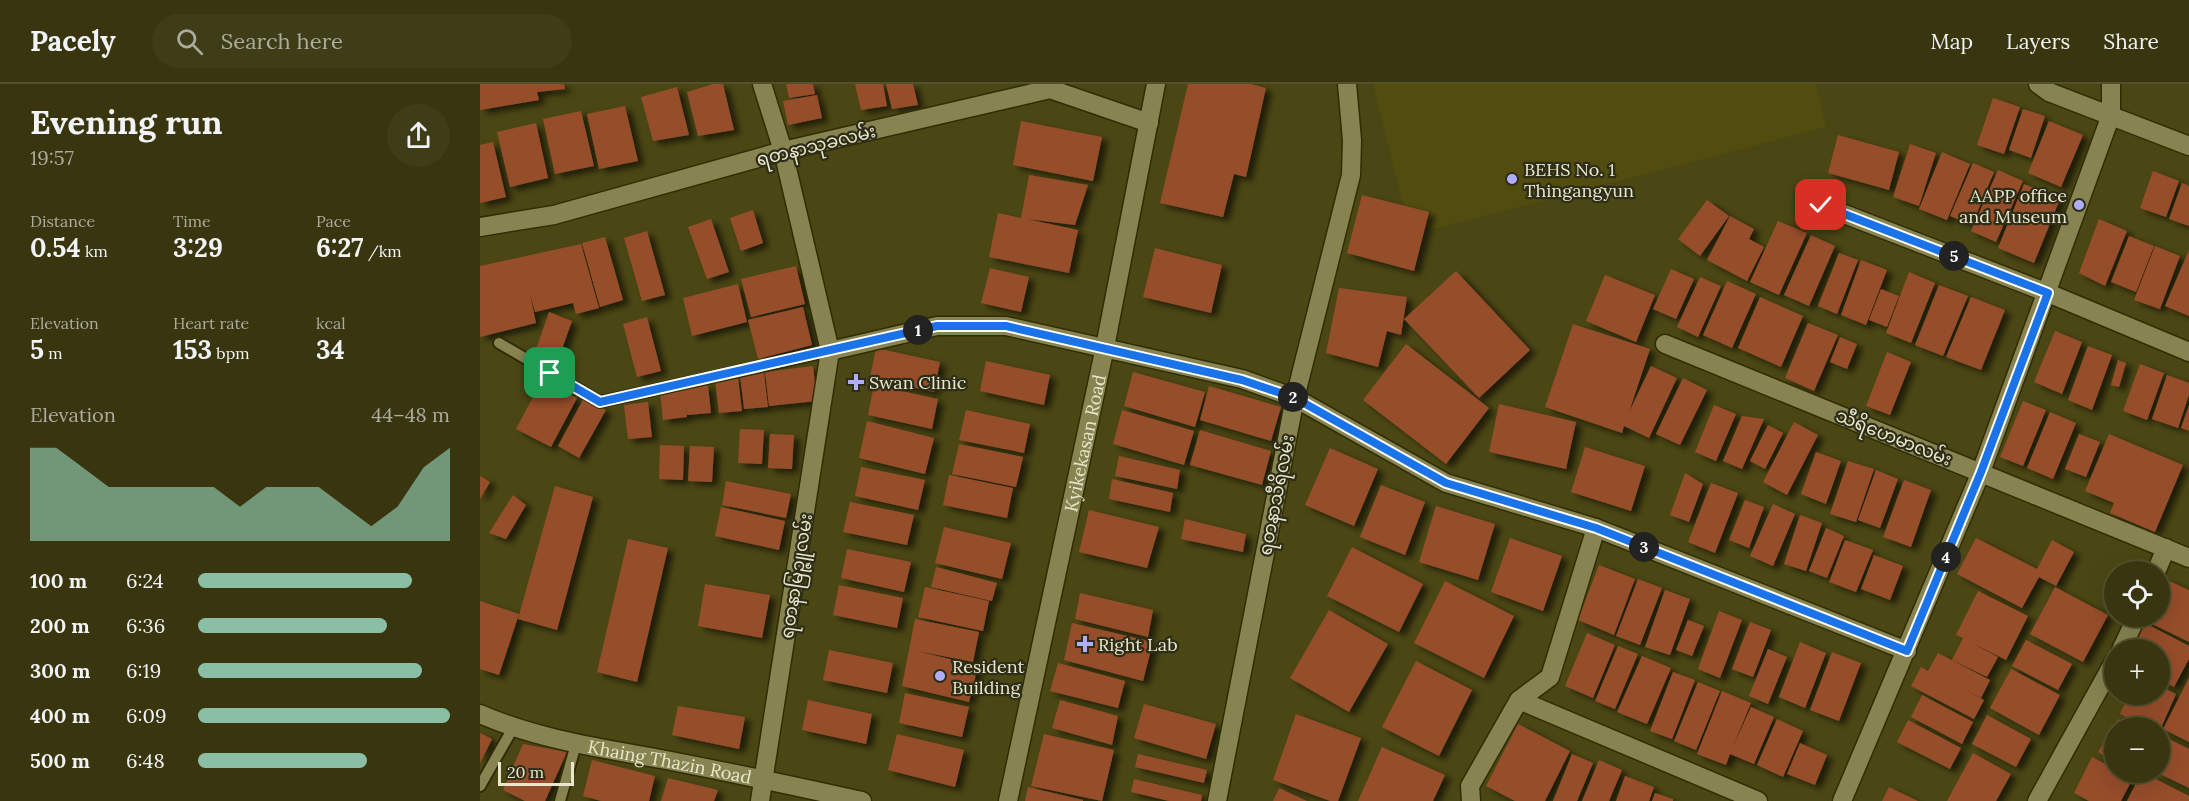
<!DOCTYPE html>
<meta charset="utf-8">
<style>
body{margin:0;font-family:Lora,"Noto Sans Myanmar",serif;background:#3f3d18;color:#f1f3f6;height:100vh;display:flex;flex-direction:column;font-size:22px;white-space:nowrap}
*{box-sizing:border-box;margin:0}
p{font-size:20px;color:#abab9e}
.icon{flex:none;width:33px;height:33px;fill:none;stroke:currentColor;stroke-width:2;stroke-linecap:round;stroke-linejoin:round}
.map{position:relative;flex:1;overflow:hidden}
.panel{display:flex;flex-direction:column;background:#38350f;width:480px}
.panel>*{flex:none}
.fabs{position:absolute;left:1624px;top:477px;display:grid;gap:12px}
.fabs a{display:grid;place-items:center;width:66px;height:66px;border-radius:50%;background:#38350f;box-shadow:0 6px 24px #0002,0 0 0 2px #52502f;font-size:30px}
.scale{position:absolute;left:18px;bottom:15px;width:76px;box-sizing:border-box;padding-left:6px;border:3px solid #e8e7cd;border-top:0;font-size:16px;line-height:21px;white-space:nowrap;color:#e8e7cd;-webkit-text-stroke:4px #2e2d17;paint-order:stroke}
.pin{position:absolute;display:grid;place-items:center;width:51px;height:51px;color:#fff;margin:-26px;border-radius:12px;box-shadow:0 3px 9px #0006}
.km{position:absolute;width:30px;height:30px;margin:-15px;border-radius:50%;background:#222;color:#fff;font-size:16px;line-height:30px;text-align:center}
.round{display:grid;place-items:center;flex:none;width:63px;height:63px;border-radius:32px;background:#3f3d18}
.overview{display:flex;align-items:center;justify-content:space-between;height:102px;padding:0 30px}
h1{font-size:33px;font-weight:700;line-height:45px}
.metrics{display:grid;grid-template-columns:repeat(3,1fr);gap:9px;height:102px;padding:6px 30px}
.metrics div{display:grid;align-content:center}
.metrics b{font-size:26px;font-weight:700}
.metrics small{font-size:16px;font-weight:400}
.metrics p{font-size:16px}
.chart{height:168px;padding:12px 30px}
.chart p{display:flex;justify-content:space-between}
.chart svg{width:100%;height:108px;margin-top:6px;fill:#8abfa5;opacity:.7}
ul{padding:0 30px;list-style:none;font-size:20px}
li{display:grid;grid-template-columns:96px 72px 1fr;align-items:center;height:45px}
li i{height:15px;border-radius:8px;background:#8abfa5}
header{display:flex;align-items:center;gap:36px;box-sizing:border-box;height:84px;padding:0 30px;background:#38350f;border-bottom:2px solid #52502f}
header strong{font-size:28px}
nav{display:flex;gap:33px;margin-inline-start:auto;font-size:21px}
.search{width:420px;height:54px;background:#3f3d18;display:flex;align-items:center;gap:15px;box-sizing:border-box;padding:0 21px;border-radius:33px;color:#abab9e;font-size:22px}
main{display:flex;flex:1;min-height:0}
.map>svg:first-child{display:block}
.built{fill:#524d0f}
.building{fill:#964d2a;filter:url(#shadow)}
.lines{fill:none;stroke-linecap:round;stroke-linejoin:round}
.service-casing{stroke:#302d05;stroke-width:14}
.minor-casing{stroke:#302d05;stroke-width:21}
.tertiary-casing{stroke:#302d05;stroke-width:21}
.service{stroke:#878451;stroke-width:10}
.minor{stroke:#878451;stroke-width:18}
.tertiary{stroke:#878451;stroke-width:18}
.route-casing{stroke:#fff;stroke-width:12}
.route{stroke:#1a73e8;stroke-width:8}
.poi-dot{fill:#b0aefa;stroke:#2e2d17;stroke-width:2}
.labels{text-anchor:middle;dominant-baseline:central;stroke-width:4.5;stroke-linejoin:round;paint-order:stroke}
.street-label{font-size:18px;fill:#e8e7cd;stroke:#2e2d17}
.poi-label{font-size:18px;fill:#e8e7cd;stroke:#2e2d17;text-anchor:start}
</style>
<header>
<strong>Pacely</strong>
<div class="search"><svg class="icon" aria-label="search" viewBox="0 0 24 24"><circle cx="10" cy="10" r="6"/><path d="M15 15l6 6"/></svg>Search here</div>
<nav><a>Map</a><a>Layers</a><a>Share</a></nav>
</header>
<main>
<section class="panel">
<div class="overview"><div><h1>Evening run</h1><p>19:57</p></div><a class="round"><svg class="icon" aria-label="share" viewBox="0 0 24 24"><path d="M12 15V3M7 8l5-5 5 5M5 13v7h14v-7"/></svg></a></div>
<div class="metrics">
<div><p>Distance</p><b>0.54<small> km</small></b></div>
<div><p>Time</p><b>3:29</b></div>
<div><p>Pace</p><b>6:27<small> /km</small></b></div>
</div>
<div class="metrics">
<div><p>Elevation</p><b>5<small> m</small></b></div>
<div><p>Heart rate</p><b>153<small> bpm</small></b></div>
<div><p>kcal</p><b>34</b></div>
</div>
<div class="chart"><p><span>Elevation</span>44–48 m</p>
<svg viewBox="0 0 160 44" preserveAspectRatio="none"><path d="M0 44V6L10 6L20 14L30 22L40 22L50 22L60 22L70 22L80 30L90 22L100 22L110 22L120 30L130 38L140 30L150 14L160 6V44z"/></svg>
</div>
<ul>
<li><b>100 m</b>6:24<i style="width:85%"></i></li>
<li><b>200 m</b>6:36<i style="width:75%"></i></li>
<li><b>300 m</b>6:19<i style="width:89%"></i></li>
<li><b>400 m</b>6:09<i style="width:100%"></i></li>
<li><b>500 m</b>6:48<i style="width:67%"></i></li>
</ul>
</section>
<div class="map">
<svg width="1709" height="717" viewBox="0 0 1709 717">
<defs>
<filter id="shadow"><feDropShadow dx="6" dy="4" stdDeviation="3" flood-color="#0009"/></filter>
</defs>
<rect width="100%" height="100%" fill="#4b4714"/>
<!-- built -->
<path class="built" d="M893 0H1336L1346 43 931 151Z"/>
<!-- building -->
<path class="building" d="M0 0H84L85 5 57 8 59 16 0 26Z
M233 0H243L254 46 218 52 207 8Z
M306 0H333L335 10 309 14Z
M375 0H403L407 22 381 26Z
M406 0H433L438 21 412 25Z
M708 0H771L786 4 766 93 754 90 743 133 680 119Z
M197 3 209 51 173 57 161 13Z
M337 11 342 34 308 41 303 17Z
M1513 14 1540 23 1524 70 1497 61Z
M145 22 158 77 119 85 107 30Z
M1543 25 1565 32 1551 74 1529 66Z
M101 27 114 82 75 90 63 35Z
M541 37 622 53 613 97 533 81Z
M1569 37 1603 51 1581 103 1548 89Z
M56 39 68 94 30 103 17 48Z
M1358 51 1419 68 1409 106 1348 89Z
M13 58 26 113 0 119V61Z
M1430 60 1456 69 1439 122 1413 113Z
M1462 68 1490 80 1467 136 1439 125Z
M1493 79 1514 88 1492 141 1470 132Z
M1518 86 1543 97 1516 158 1491 147Z
M1673 87 1699 97 1686 133 1660 124Z
M549 91 608 101 595 141 547 135 598 146 589 189 509 173 518 129 541 134Z
M1702 99 1709 102V142L1689 135Z
M1544 100 1580 115 1554 179 1518 164Z
M882 111 949 128 934 187 867 169Z
M1227 116 1249 132 1220 172 1198 155Z
M273 126 283 159 261 167 250 134Z
M1250 132 1274 145 1269 155 1284 163 1267 197 1227 176Z
M231 135 249 188 227 195 208 143Z
M1619 135 1647 147 1625 202 1599 189Z
M1298 137 1327 149 1299 211 1270 198Z
M167 147 185 211 162 217 144 154Z
M1331 151 1355 162 1329 222 1304 211Z
M1649 152 1674 162 1656 208 1631 198Z
M125 153 143 216 120 223 102 159Z
M101 160 119 224 96 230 93 219 55 228 50 210 56 239 0 253V182Z
M1675 162 1700 172 1680 225 1654 216Z
M675 164 742 181 731 229 663 213Z
M1709 166V232L1685 222Z
M1359 169 1378 176 1357 230 1338 222Z
M1381 176 1407 186 1386 241 1361 231Z
M316 182 325 220 271 233 261 195Z
M510 184 549 193 541 228 501 219Z
M1191 185 1214 195 1196 235 1173 225Z
M976 187 1050 266 999 314 924 235Z
M1429 188 1455 199 1431 259 1406 249Z
M1125 191 1175 211 1156 258 1106 237Z
M1220 193 1241 202 1218 253 1197 243Z
M1247 197 1276 210 1252 264 1223 251Z
M258 200 267 238 212 252 203 214Z
M1459 201 1488 212 1463 272 1435 261Z
M859 204 927 213 921 251 907 247 898 283 846 269Z
M1401 205 1419 212 1407 243 1389 236Z
M1280 213 1323 232 1301 283 1258 264Z
M1491 213 1525 226 1501 286 1466 273Z
M323 223 332 261 278 275 268 236Z
M69 228 92 237 77 279 54 271Z
M167 233 181 287 157 293 143 240Z
M1328 239 1358 251 1334 307 1305 294Z
M1093 240 1170 265 1149 328 1171 282 1197 294 1169 354 1144 342 1142 349 1065 323Z
M1575 247 1602 258 1582 310 1554 298Z
M1360 253 1377 260 1367 285 1350 278Z
M926 260 1009 324 966 380 883 316Z
M1608 262 1632 271 1612 326 1588 316Z
M396 264 460 278 454 308 390 294Z
M1407 268 1431 278 1410 331 1386 322Z
M1638 276 1646 279 1639 303 1631 301Z
M506 277 570 291 564 321 500 307Z
M1660 280 1684 289 1667 336 1643 327Z
M333 282 337 317 289 322 285 288Z
M653 288 725 308 715 343 644 322Z
M284 289 288 323 264 325 260 291Z
M1687 291 1709 299V311L1698 344 1672 335Z
M258 293 262 327 239 329 235 295Z
M1203 294 1227 306 1200 361 1176 350Z
M62 296 97 314 71 363 36 345Z
M228 301 231 329 207 331 205 318 207 333 183 336 180 308Z
M394 301 458 315 452 345 388 331Z
M729 302 801 323 791 357 720 336Z
M104 314 126 326 99 374 78 362Z
M1543 317 1566 326 1543 382 1520 373Z
M168 318 172 353 148 355 144 321Z
M1019 320 1096 338 1086 385 1009 368Z
M1234 321 1256 330 1236 377 1215 368Z
M1709 321V347L1701 344Z
M486 326 550 340 544 369 479 356Z
M642 326 714 347 704 381 633 360Z
M1570 328 1596 339 1573 395 1547 384Z
M1262 332 1284 335 1262 385 1243 377Z
M387 337 454 354 445 390 379 374Z
M1314 338 1338 351 1307 411 1283 398Z
M1288 341 1303 349 1285 385 1270 377Z
M260 345 284 346 282 380 258 379Z
M720 346 791 367 782 401 710 381Z
M290 350 314 351 312 385 288 384Z
M1599 350 1620 358 1606 393 1585 385Z
M1629 350 1703 381 1675 448 1630 429 1634 419 1605 407Z
M479 360 543 373 536 403 472 390Z
M180 361 204 362 203 396 179 395Z
M210 362 234 363 232 398 208 397Z
M1105 363 1165 382 1151 427 1091 408Z
M850 364 898 385 874 442 825 421Z
M1336 368 1361 377 1346 420 1321 410Z
M639 372 700 386 697 405 635 392Z
M1368 377 1394 385 1376 438 1350 430Z
M381 383 445 396 438 426 375 412Z
M1396 386 1418 395 1400 444 1378 436Z
M1205 389 1223 400 1209 438 1190 431Z
M469 391 533 404 527 434 463 421Z
M0 392 10 398 0 415Z
M632 395 693 409 690 428 629 415Z
M1424 396 1451 406 1431 463 1403 453Z
M246 397 311 410 306 434 242 421Z
M1231 399 1258 409 1235 469 1208 458Z
M901 401 945 418 925 471 880 453Z
M75 402 113 413 77 546 38 535Z
M33 411 46 421 26 455 9 449Z
M1265 416 1284 423 1269 464 1249 456Z
M370 418 434 431 427 461 363 448Z
M1293 420 1315 430 1293 482 1270 472Z
M956 422 1015 440 998 496 939 478Z
M241 423 305 437 299 466 235 452Z
M609 426 679 443 667 484 599 468Z
M1320 431 1342 439 1326 487 1304 480Z
M705 435 766 450 763 468 701 455Z
M464 443 531 459 522 495 455 479Z
M1346 444 1364 452 1347 494 1329 487Z
M1030 454 1082 472 1063 527 1011 508Z
M1496 454 1557 485 1572 456 1594 468 1576 502 1559 493 1542 524 1477 490Z
M148 455 188 464 157 598 117 588Z
M1365 456 1393 466 1376 508 1349 498Z
M872 463 943 500 919 548 847 512Z
M367 465 431 478 424 508 361 494Z
M1394 471 1423 482 1410 516 1381 505Z
M1119 481 1155 495 1134 551 1098 536Z
M456 483 517 499 512 517 451 503Z
M1680 493 1709 506V558L1660 534 1680 532Z
M1158 495 1182 504 1160 561 1136 552Z
M965 497 1034 532 1004 594 934 559Z
M225 500 290 511 282 554 218 542Z
M359 501 423 514 417 544 353 531Z
M445 503 509 517 503 547 438 533Z
M1575 503 1628 531 1603 578 1550 550Z
M1185 506 1210 515 1190 571 1165 563Z
M1498 507 1548 532 1526 576 1490 558 1518 573 1507 593 1472 576 1483 554 1476 551Z
M600 509 673 526 668 553 595 535Z
M0 517 39 530 19 591 0 585Z
M849 526 908 560 869 628 810 594Z
M1239 527 1262 536 1240 594 1218 585Z
M435 535 499 548 493 578 437 567 498 582 489 618 422 602Z
M1208 536 1224 542 1212 572 1196 566Z
M1659 536 1709 562V575L1694 603 1680 596V566H1645Z
M1270 538 1291 546 1273 593 1252 585Z
M592 539 673 558 663 597 584 576Z
M1107 549 1135 561 1113 614 1085 602Z
M1546 556 1592 580 1578 606 1532 582Z
M1320 558 1346 569 1325 624 1299 613Z
M1138 562 1158 570 1135 625 1115 617Z
M1288 565 1307 573 1288 620 1269 612Z
M349 566 413 579 407 609 343 596Z
M1352 568 1381 579 1359 637 1330 626Z
M1458 569 1510 596 1501 614 1481 604 1504 616 1494 635 1431 602 1441 583 1448 587Z
M1162 572 1191 584 1167 640 1137 628Z
M936 577 992 606 959 672 902 643Z
M578 579 645 597 638 624 570 607Z
M1531 585 1580 611 1559 651 1510 624Z
M1193 588 1215 596 1192 655 1170 647Z
M1709 594V658L1683 645Z
M1218 598 1240 607 1216 666 1194 657Z
M1680 602 1696 610 1681 644H1669L1640 630 1649 610H1680Z
M1242 607 1271 619 1252 665 1271 623 1294 633 1274 680 1250 670 1246 681 1217 670Z
M425 609 489 623 482 653 419 639Z
M1442 611 1493 638 1482 660 1431 633Z
M328 616 392 630 386 660 322 646Z
M580 616 638 632 632 661 572 644Z
M664 620 736 640 726 675 654 654Z
M198 622 265 633 259 665 192 651Z
M816 630 881 654 858 717H850L793 696Z
M1507 631 1551 655 1536 683 1492 660Z
M1297 635 1323 647 1303 693 1277 681Z
M1638 635 1651 644H1635V678L1618 668Z
M1428 636 1481 664 1470 685 1417 658Z
M1038 640 1090 667 1065 717H1035L1006 702Z
M0 649 12 655 0 679Z
M417 650 484 666 475 703 408 686Z
M564 650 634 666 622 717 551 702Z
M1683 652 1709 665V704L1680 690V658Z
M1320 659 1347 671 1335 701 1307 690Z
M43 660 87 668 65 717H45L23 706Z
M902 663 965 691 953 717H878Z
M1493 669 1531 690 1516 717H1467Z
M658 670 727 686 724 699 655 683Z
M1092 670 1113 679 1097 717H1073Z
M1612 673 1635 685V688L1653 694 1641 717H1609L1594 709Z
M112 676 175 692 169 717H121L103 712Z
M1119 676 1142 686 1129 717H1102Z
M1662 688 1709 712V717H1647Z
M1145 692 1174 703 1169 717H1136Z
M188 694 238 706 234 717H181Z
M654 695 722 711 721 717H689L651 708Z
M548 703 603 716V717H545Z
M1409 703 1438 717H1402Z
M799 704 827 717H793Z
M1175 709 1193 715V717H1172Z"/>
<g class="lines">
<defs>
<path id="service" d="M19 259 120 318 350 267
M0 702 33 644
M80 717 96 660"/>
<g id="minor">
<path d="M1558 0 1569 8 1709 62"/>
<path d="M1341 121 1568 209 1709 268"/>
<path d="M0 143 74 131 303 67 570 5 669 39"/>
<path d="M1185 260 1709 474"/>
<path d="M350 267 457 242H526L762 295 815 314 966 399 1116 444 1427 567"/>
<path d="M1676 488 1686 464"/>
<path d="M1641 566 1657 532"/>
<path d="M1039 616 1278 717"/>
<path id="s1" d="M0 630C57 655 120 664 181 675 248 688 315 702 382 717"/>
<path d="M280 717 350 267 303 67 282 0"/>
<path d="M737 717 815 314 871 91 872 56 867 0"/>
<path d="M991 717 990 702 1039 616 1070 593 1116 444"/>
<path d="M1362 717 1501 388 1631 31V0"/>
<path d="M1557 717 1635 576"/>
</g>
<g id="tertiary">
<path id="s2" d="M528 717 625 263 676 0"/>
</g>
</defs>
<!-- service casing -->
<use href="#service" class="service-casing"/>
<!-- minor casing -->
<use href="#minor" class="minor-casing"/>
<!-- tertiary casing -->
<use href="#tertiary" class="tertiary-casing"/>
<!-- service -->
<use href="#service" class="service"/>
<!-- minor -->
<use href="#minor" class="minor"/>
<!-- tertiary -->
<use href="#tertiary" class="tertiary"/>
</g>
<g class="lines">
<defs>
<path id="route" d="M70 289 120 318 457 242H526L762 296 815 314 966 399 1116 444 1427 567 1501 388 1568 209 1341 121"/>
</defs>
<!-- route casing -->
<use href="#route" class="route-casing"/>
<!-- route -->
<use href="#route" class="route"/>
</g>
<!-- markers -->
<g class="poi-dot">
<circle cx="1032" cy="95" r="6"/>
<circle cx="1599" cy="121" r="6"/>
<path d="M373 289h6v6h6v6h-6v6h-6v-6h-6v-6h6z"/>
<path d="M602 551h6v6h6v6h-6v6h-6v-6h-6v-6h6z"/>
<circle cx="460" cy="592" r="6"/>
</g>
<g class="labels">
<!-- street labels -->
<g class="street-label">
<text transform="translate(336 61) rotate(-14)">ရတနာသုခလမ်း</text>
<text transform="translate(1414 353) rotate(22)">သီရိဟေမာလမ်း</text>
<text stroke="none"><textPath href="#s2" startOffset="366">Kyikekasan Road</textPath></text>
<text transform="translate(796 411) rotate(-79)">ရတနာသီရိလမ်း</text>
<text transform="translate(316 492) rotate(-81)">ရတနာမြဉ္ဇူလမ်း</text>
<text stroke="none"><textPath href="#s1" startOffset="196">Khaing Thazin Road</textPath></text>
</g>
<!-- poi labels -->
<g class="poi-label">
<text x="1044" y="85">BEHS No. 1<tspan x="1044" dy="21">Thingangyun</tspan></text>
<text x="1587" y="111" text-anchor="end">AAPP office<tspan x="1587" dy="21">and Museum</tspan></text>
<text x="389" y="298">Swan Clinic</text>
<text x="618" y="560">Right Lab</text>
<text x="472" y="582">Resident<tspan x="472" dy="21">Building</tspan></text>
</g>
</g>
</svg>
<div class="fabs">
<a><svg class="icon" aria-label="locate" viewBox="0 0 24 24"><circle cx="12" cy="12" r="6"/><path d="M12 2v4M12 18v4M2 12h4M18 12h4"/></svg></a>
<a>+</a>
<a>−</a>
</div>
<div class="scale">20 m</div>
<div class="pin" style="left:70px;top:289px;background:#1e9e55"><svg class="icon" aria-label="arrive" viewBox="0 0 24 24"><path d="M6 21V4h12l-3 4 3 4H6"/></svg></div>
<div class="pin" style="left:1341px;top:121px;background:#d93025"><svg class="icon" aria-label="check" viewBox="0 0 24 24"><path d="M5 12l5 5 9-10"/></svg></div>
<b class="km" style="left:438px;top:246px">1</b>
<b class="km" style="left:813px;top:313px">2</b>
<b class="km" style="left:1164px;top:463px">3</b>
<b class="km" style="left:1466px;top:473px">4</b>
<b class="km" style="left:1474px;top:172px">5</b>
</div>
</main>
